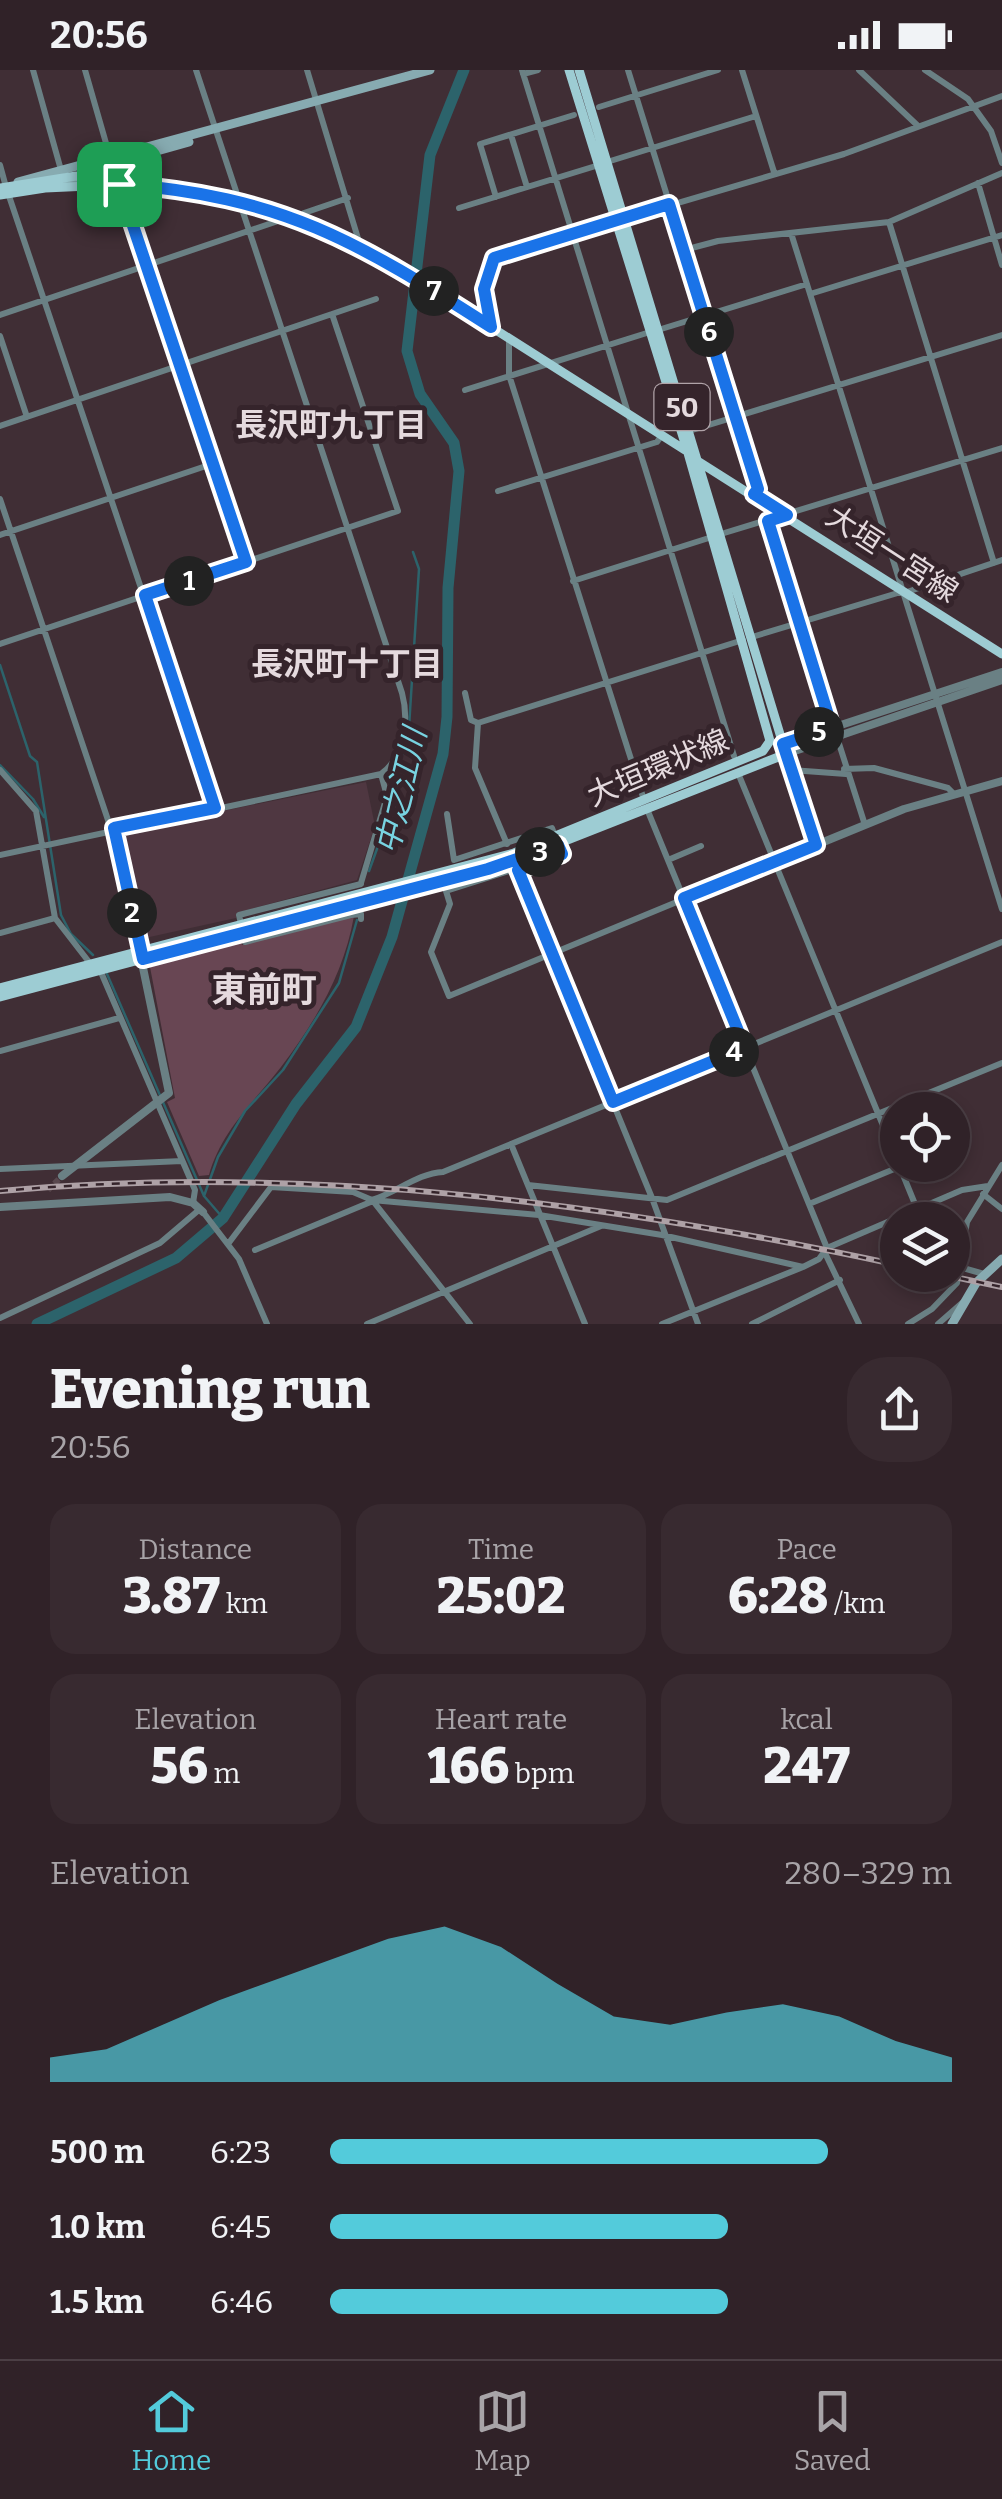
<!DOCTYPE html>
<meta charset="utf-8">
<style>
body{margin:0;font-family:Bitter,"Noto Sans JP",serif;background:#382a30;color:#f1f3f6;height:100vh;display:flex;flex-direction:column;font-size:38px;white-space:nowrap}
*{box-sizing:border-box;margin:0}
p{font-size:32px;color:#a8a4a8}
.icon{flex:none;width:55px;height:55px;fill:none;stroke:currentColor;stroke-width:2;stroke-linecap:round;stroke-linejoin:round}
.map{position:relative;height:1254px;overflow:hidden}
.side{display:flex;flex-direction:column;background:#302228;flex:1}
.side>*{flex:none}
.controls{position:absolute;left:880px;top:1022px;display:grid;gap:20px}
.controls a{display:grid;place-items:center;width:90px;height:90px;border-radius:50%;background:#302228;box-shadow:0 5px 15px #0003,0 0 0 2px #4b3f45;font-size:50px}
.pin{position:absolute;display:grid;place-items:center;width:85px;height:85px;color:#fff;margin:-42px;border-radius:20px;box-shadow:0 5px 15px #0006}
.km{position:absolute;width:50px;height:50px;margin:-25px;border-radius:50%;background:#222;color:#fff;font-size:28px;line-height:50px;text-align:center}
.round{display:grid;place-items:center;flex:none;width:105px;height:105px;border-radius:40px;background:#382a30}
.overview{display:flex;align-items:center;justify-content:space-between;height:170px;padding:0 50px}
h1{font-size:55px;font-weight:800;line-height:75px}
.stats{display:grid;grid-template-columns:repeat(3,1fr);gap:15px;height:170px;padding:10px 50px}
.stats div{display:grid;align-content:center;border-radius:25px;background:#382a30;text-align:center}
.stats b{font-size:50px;font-weight:800}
.stats small{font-size:28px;font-weight:400}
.stats p{font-size:28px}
.chart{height:280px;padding:20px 50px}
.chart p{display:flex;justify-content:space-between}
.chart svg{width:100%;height:180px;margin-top:10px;fill:#53cbdb;opacity:.7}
ul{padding:0 50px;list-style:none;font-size:32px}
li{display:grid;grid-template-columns:160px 120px 1fr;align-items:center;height:75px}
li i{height:25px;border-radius:12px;background:#53cbdb}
.status{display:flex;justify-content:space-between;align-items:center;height:70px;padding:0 50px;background:#302228;direction:ltr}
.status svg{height:28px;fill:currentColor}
.tab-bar{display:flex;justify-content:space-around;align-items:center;height:140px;border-top:2px solid #4b3f45;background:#302228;font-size:28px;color:#a8a4a8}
.tab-bar a{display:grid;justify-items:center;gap:5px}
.tab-bar .active{color:#53cbdb}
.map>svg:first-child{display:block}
.built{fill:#4f3741}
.green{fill:#684653}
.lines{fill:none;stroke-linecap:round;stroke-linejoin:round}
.stream{stroke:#2c636b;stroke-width:2.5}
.river{stroke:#2c636b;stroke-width:11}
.minor-tunnel{stroke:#59484e;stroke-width:6;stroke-dasharray:6 3;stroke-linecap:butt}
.minor{stroke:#6a8084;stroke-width:6}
.tertiary{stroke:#6a8084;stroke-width:8}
.secondary{stroke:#87abb1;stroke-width:9}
.primary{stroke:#9dccd3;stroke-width:9}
.rail-casing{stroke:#aea1a6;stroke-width:6}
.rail{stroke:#35242b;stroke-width:2.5;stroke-dasharray:8;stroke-linecap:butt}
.route-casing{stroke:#fff;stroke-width:20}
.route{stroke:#1a73e8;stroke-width:12}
.labels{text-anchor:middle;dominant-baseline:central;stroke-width:10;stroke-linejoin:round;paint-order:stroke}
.shield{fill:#35242b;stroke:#b0a3a8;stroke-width:2.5}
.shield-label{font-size:28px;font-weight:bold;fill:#e5dade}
.street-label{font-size:30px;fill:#e5dade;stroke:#35242b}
.neighbourhood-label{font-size:32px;font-weight:bold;fill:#e5dade;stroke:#35242b}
.water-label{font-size:32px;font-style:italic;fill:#78d3e1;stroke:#35242b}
.quarter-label{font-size:35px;font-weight:bold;fill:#e5dade;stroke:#35242b}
</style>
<div class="status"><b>20:56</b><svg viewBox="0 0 49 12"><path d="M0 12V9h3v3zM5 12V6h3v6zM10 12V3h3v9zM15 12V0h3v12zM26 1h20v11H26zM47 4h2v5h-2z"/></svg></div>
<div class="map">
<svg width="1002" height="1254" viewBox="0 0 1002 1254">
<rect width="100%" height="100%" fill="#402e35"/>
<!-- built -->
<path class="built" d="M366 712 375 756 357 810 236 843V848L145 868 124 761Z"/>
<!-- green -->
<path class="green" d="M354 846C344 903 316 951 281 997 254 1032 221 1061 209 1105L199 1106 167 1032 175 1028 150 897 240 870 242 875Z"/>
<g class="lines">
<!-- stream -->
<path class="stream" d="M0 595 30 686 37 692 61 845 71 864 93 885
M0 695 33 729 44 747
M369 801 394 732 392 705 408 673 419 499 413 482
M107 904 204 1126 223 1148
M204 1126 218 1087 245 1041 283 1000 339 913 357 850"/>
<!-- river -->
<path class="river" d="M37 1254 176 1188 223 1148 296 1034 356 957 392 867 443 684 447 647 448 518 459 401 454 373 420 324 407 281 430 85 464 0"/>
<!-- minor-tunnel -->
<path class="minor-tunnel" d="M48 1120 62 1106"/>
<!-- minor -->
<path class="minor" d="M33 0 61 100
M85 0 110 87
M196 0 402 623C409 649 405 687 381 704
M307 0 360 175
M522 0 734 686
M628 0 758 419 755 424
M742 0 774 102
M859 0 917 55
M925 0 968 29 991 61 1002 93
M523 4 538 0
M599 37 718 0
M511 65 527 117
M607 92 756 46
M0 95 6 117
M978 113 1002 195
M119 114 246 492
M8 123 215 738
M496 127 480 74 574 45
M459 138 599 95
M301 149 304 143 348 128
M889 152 994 493
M791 163 1002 839
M684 180 718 171 889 152 1002 103
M810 224 1002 165
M332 244 376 229
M0 245 281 150 284 144
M491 256 483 219 494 187 844 84 1002 26
M658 260 807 214
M0 266 27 347
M509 269V305L644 730
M465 320 650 262
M0 356 332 244 398 441 0 574
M689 361 1002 265
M498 421 657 372 662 365
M0 429 111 759
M768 451 865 755
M721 464 1002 378
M0 465 212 394
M573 511 712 467
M907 522 1002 490
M752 567 901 522
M465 623 471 650 478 653 475 698 507 774
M478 653 743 570
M844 699 874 698 948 718 954 724
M0 700 36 741 55 848 89 892
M791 700 846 704
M738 703 898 1092
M647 739 827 1178 819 1189 803 1197 662 1254
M447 744 454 790 552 758 555 766
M558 775 562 784 446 821 450 834 431 882 449 926 684 829
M0 785 381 704 387 726 361 813
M668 790 701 776
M518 801 652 1128 698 1254
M241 854 239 845 361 814
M242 862 245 872 351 845 361 844V849
M0 863 55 848
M100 900 195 1120 193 1133
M0 981 119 948
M511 1074 585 1254
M899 1095 917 1139
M0 1099 182 1091
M528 1115 667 1130 1002 993
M983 1124 1002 1139
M372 1130C396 1123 418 1103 443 1102L1002 872
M373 1131 470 1254
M809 1134 904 1095
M203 1142 239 1189 267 1254
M228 1174 271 1117 353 1122 372 1130 539 1145 662 1165 803 1197
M827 1178 962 1120 988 1116
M255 1180 373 1131
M825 1183 859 1254
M963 1198 984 1204
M0 1248 160 1173 200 1139
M367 1254 601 1156
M752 1254 840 1210
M908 1254 932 1239 957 1213 967 1152 1002 1095
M938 1254 962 1233"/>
<!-- tertiary -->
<path class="tertiary" d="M783 674 1002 602
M816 775 786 684 1002 610
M684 829 904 739 1002 711
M62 1106 169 1023 114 758
M0 1137 170 1127 193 1133 203 1142"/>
<!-- secondary -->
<path class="secondary" d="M18 112 430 0
M67 115 125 90 189 72
M952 1254 976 1213 1002 1189"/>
<!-- primary -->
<path class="primary" d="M0 118 76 106 236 129 316 155 395 196 685 380
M0 125 45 118 111 115
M696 390 1002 584
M0 918 514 783 763 681 770 671 688 383 569 0
M0 927 519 789 786 684 579 0"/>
<defs>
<path id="rail" d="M0 1121C303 1094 601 1131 898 1195
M945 1205 1002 1217"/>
</defs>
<!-- rail casing -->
<use href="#rail" class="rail-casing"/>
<!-- rail -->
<use href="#rail" class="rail"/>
</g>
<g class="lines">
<defs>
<path id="route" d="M119 114C282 126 357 171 491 257L484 219 494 188 669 134 758 419 754 424 787 445 768 451 832 658 783 674 816 775 684 828 745 978 613 1032 518 800 562 784 558 775 488 799 143 889 114 758 215 738 145 525 246 492Z"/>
</defs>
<!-- route casing -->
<use href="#route" class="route-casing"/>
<!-- route -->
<use href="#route" class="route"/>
</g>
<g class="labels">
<!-- shield labels -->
<rect class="shield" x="654.5" y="314" width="55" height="46" rx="8"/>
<g class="shield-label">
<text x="682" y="337">50</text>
</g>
<!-- street labels -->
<g class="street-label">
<text transform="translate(892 484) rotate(33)">大垣一宮線</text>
<text transform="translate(658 698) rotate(-23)">大垣環状線</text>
</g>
<!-- neighbourhood labels -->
<g class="neighbourhood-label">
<text x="331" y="355">長沢町九丁目</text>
<text x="347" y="594">長沢町十丁目</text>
</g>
<!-- water labels -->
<g class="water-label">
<text transform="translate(401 721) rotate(-77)">中之江川</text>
</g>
<!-- quarter labels -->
<g class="quarter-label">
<text x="264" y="920">東前町</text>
</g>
</g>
</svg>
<div class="controls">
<a><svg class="icon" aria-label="locate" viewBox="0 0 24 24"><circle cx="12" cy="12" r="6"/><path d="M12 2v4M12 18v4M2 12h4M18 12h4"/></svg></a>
<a><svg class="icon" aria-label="layers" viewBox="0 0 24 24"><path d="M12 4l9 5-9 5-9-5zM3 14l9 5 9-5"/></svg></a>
</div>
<div class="pin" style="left:119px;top:114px;background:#1e9e55"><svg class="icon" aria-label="arrive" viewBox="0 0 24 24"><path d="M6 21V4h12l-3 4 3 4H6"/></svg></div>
<b class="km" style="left:189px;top:511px">1</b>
<b class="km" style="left:132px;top:843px">2</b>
<b class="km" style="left:540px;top:782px">3</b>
<b class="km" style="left:734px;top:982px">4</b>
<b class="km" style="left:819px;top:662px">5</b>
<b class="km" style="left:709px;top:262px">6</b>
<b class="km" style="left:434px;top:221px">7</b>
</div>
<section class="side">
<div class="overview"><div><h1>Evening run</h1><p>20:56</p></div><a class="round"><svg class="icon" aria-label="share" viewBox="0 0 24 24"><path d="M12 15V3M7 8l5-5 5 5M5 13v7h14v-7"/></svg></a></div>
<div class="stats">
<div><p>Distance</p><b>3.87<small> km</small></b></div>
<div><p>Time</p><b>25:02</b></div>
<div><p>Pace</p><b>6:28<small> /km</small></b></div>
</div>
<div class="stats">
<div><p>Elevation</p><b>56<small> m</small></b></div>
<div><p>Heart rate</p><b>166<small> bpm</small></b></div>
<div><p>kcal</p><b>247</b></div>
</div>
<div class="chart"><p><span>Elevation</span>280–329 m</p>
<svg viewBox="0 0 160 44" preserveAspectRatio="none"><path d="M0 44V38L10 36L20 30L30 24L40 19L50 14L60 9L70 6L80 11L90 20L100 28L110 30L120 27L130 25L140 28L150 34L160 38V44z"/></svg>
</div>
<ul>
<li><b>500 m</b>6:23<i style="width:80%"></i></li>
<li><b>1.0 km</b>6:45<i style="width:64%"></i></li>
<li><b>1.5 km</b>6:46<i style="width:64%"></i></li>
</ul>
</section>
<nav class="tab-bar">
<a class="active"><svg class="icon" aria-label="home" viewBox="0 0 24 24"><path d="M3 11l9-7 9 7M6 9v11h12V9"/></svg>Home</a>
<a><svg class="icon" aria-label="map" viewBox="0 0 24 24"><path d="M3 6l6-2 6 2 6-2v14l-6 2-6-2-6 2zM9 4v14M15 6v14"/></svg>Map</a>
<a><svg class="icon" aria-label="saved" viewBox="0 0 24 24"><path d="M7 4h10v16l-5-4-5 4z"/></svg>Saved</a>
</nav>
